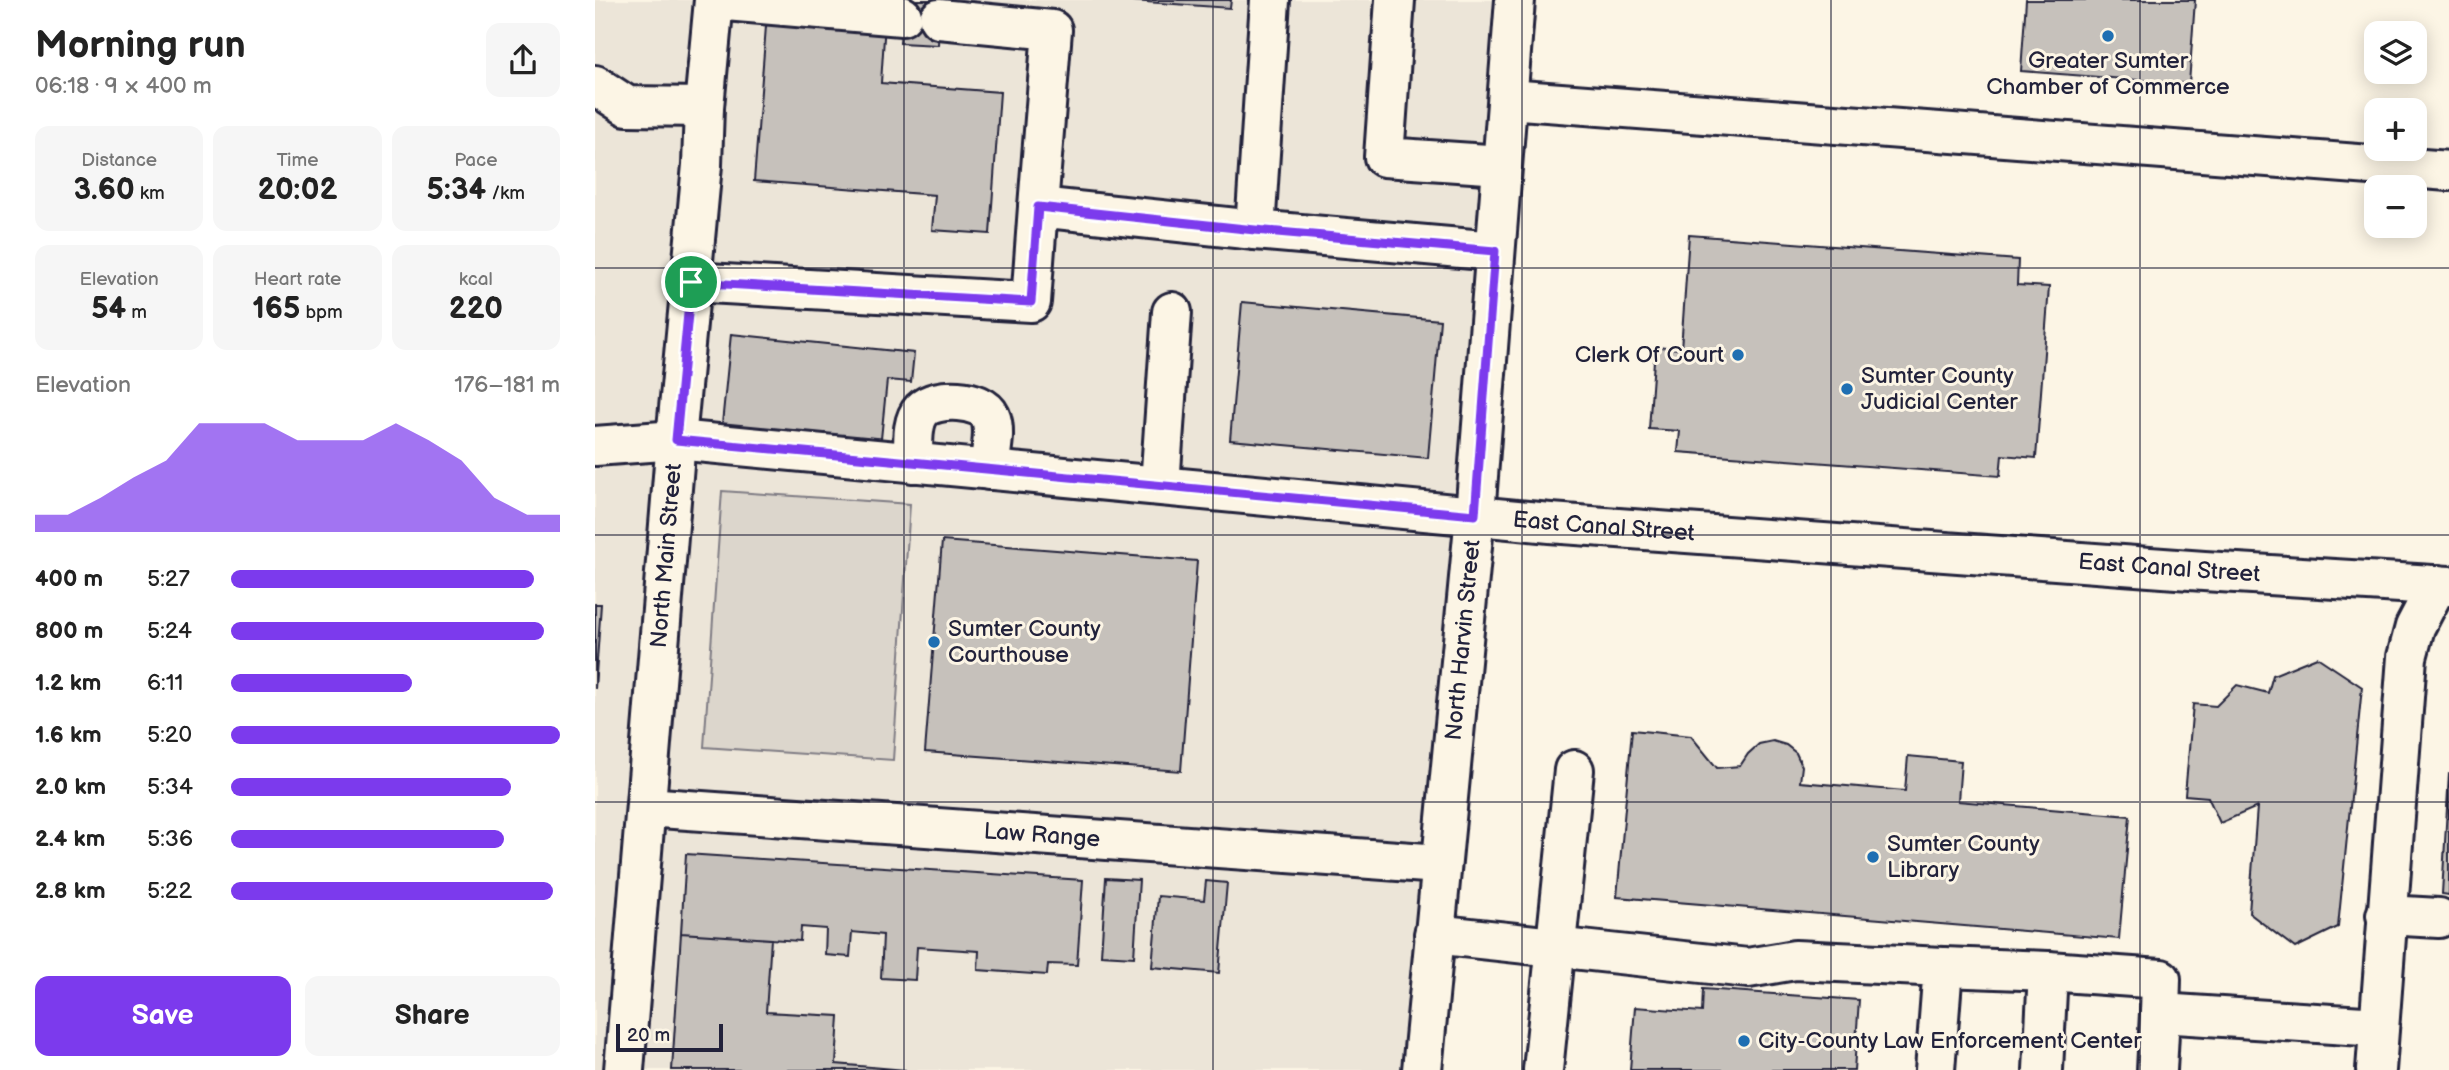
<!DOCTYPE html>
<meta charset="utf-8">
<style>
body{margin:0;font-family:"Balsamiq Sans",sans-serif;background:#f6f6f6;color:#222;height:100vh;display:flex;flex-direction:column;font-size:26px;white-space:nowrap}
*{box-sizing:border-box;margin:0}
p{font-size:23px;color:#767676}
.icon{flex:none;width:38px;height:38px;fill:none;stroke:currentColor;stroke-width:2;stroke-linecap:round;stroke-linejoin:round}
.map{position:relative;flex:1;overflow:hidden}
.sheet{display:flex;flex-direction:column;background:#fff;width:595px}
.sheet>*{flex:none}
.tools{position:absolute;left:1769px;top:21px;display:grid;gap:14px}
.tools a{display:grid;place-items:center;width:63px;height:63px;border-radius:14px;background:#fff;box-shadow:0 4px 18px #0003;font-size:35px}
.scale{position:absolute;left:21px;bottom:18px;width:107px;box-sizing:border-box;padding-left:7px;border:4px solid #22223b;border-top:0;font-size:19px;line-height:24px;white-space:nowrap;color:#22223b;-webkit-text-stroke:5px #fcf5e5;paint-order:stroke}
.pin{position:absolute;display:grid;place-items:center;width:60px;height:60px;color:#fff;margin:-30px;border:4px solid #fff;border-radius:50%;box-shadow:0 2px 7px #0007}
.round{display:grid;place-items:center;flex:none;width:74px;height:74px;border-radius:14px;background:#f6f6f6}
.summary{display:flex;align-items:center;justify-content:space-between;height:119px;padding:0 35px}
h1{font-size:38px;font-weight:700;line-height:52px}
.figures{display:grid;grid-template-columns:repeat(3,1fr);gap:10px;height:119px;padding:7px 35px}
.figures div{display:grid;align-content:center;border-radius:14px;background:#f6f6f6;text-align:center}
.figures b{font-size:30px;font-weight:700}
.figures small{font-size:19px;font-weight:400}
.figures p{font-size:19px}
.chart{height:196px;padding:14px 35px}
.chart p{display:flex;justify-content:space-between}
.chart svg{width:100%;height:126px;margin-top:7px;fill:#7c3aed;opacity:.7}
.action{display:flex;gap:14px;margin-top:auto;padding:14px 35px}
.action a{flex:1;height:80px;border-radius:14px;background:#7c3aed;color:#fff;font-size:28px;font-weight:700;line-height:80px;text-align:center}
.action a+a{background:#f6f6f6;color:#222}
ul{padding:0 35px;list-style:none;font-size:23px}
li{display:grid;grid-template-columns:112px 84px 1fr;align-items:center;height:52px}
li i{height:18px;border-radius:9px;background:#7c3aed}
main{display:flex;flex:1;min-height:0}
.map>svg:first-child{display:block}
.built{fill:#ece5d8}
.green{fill:#dcd6cc;stroke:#7f7c84;stroke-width:2}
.building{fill:#c6c1bb;stroke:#22223b;stroke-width:2}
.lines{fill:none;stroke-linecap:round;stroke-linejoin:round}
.minor-casing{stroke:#22223b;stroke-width:44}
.major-casing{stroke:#22223b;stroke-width:44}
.minor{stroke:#fcf5e5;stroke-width:38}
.major{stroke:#fcf5e5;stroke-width:38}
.route-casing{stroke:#fff;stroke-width:14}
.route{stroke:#7c3aed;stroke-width:9}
.grid{fill:none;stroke:#22223b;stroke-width:2;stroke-opacity:0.55}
.poi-dot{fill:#1f6fb2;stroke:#fcf5e5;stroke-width:2.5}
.labels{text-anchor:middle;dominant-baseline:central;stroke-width:6;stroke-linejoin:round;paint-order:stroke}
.poi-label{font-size:23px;fill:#22223b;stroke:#fcf5e5;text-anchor:start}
.street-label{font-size:23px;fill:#22223b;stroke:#fcf5e5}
</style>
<main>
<section class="sheet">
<div class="summary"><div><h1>Morning run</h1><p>06:18 · 9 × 400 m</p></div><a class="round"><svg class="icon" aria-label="share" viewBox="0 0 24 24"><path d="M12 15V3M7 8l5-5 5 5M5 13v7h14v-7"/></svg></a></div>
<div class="figures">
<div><p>Distance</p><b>3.60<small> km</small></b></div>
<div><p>Time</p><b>20:02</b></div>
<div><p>Pace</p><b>5:34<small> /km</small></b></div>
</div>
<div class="figures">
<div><p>Elevation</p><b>54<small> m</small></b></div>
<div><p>Heart rate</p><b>165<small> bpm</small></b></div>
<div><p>kcal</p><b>220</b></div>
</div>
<div class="chart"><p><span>Elevation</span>176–181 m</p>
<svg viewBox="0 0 160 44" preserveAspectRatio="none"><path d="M0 44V38L10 38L20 32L30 25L40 19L50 6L60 6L70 6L80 12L90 12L100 12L110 6L120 12L130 19L140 32L150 38L160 38V44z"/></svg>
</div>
<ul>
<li><b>400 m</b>5:27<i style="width:92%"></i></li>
<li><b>800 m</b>5:24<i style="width:95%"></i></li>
<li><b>1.2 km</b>6:11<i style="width:55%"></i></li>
<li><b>1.6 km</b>5:20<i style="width:100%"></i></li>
<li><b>2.0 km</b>5:34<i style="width:85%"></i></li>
<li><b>2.4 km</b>5:36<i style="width:83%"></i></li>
<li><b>2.8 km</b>5:22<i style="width:98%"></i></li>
</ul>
<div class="action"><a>Save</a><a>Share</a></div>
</section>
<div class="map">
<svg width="1854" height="1070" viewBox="0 0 1854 1070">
<rect width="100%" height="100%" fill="#fcf5e5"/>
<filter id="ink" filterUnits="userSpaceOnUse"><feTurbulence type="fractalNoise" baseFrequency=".0143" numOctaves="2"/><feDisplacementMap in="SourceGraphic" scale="14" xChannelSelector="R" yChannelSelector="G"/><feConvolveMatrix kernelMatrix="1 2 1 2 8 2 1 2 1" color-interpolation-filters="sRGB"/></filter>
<g filter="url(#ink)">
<!-- built -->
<path class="built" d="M0 0H905L827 1070H0Z"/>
<!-- green -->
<path class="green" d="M127 491 315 504 298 760 109 747Z"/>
<!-- building -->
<path class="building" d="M308 0H345L343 45 305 43Z
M522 0H636L635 8Z
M1431 0H1600L1594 84 1426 71Z
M172 13 290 22 286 83 405 92 395 234 337 230 340 195 159 181Z
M1094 235 1423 260 1422 285 1454 287 1441 458 1407 455 1405 476 1083 452 1085 431 1054 429 1060 347 1086 349Z
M647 302 845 320 833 458 635 440Z
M136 334 319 353 316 382 292 380 286 439 127 424Z
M347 541 602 561 586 771 330 752Z
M0 604H6L0 689Z
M1722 657 1767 687 1743 927 1700 948 1654 913 1662 807 1625 823 1613 797 1590 795 1598 704 1621 706 1642 685 1673 693 1678 675Z
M1037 730 1096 736 1122 768 1145 766 1153 754 1164 744 1178 741 1191 745 1201 753 1207 766 1205 782 1310 791 1313 756 1366 761 1363 801 1535 816 1524 939 1022 897Z
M1854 773V895L1847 894Z
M91 854 488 880 482 965 453 964 452 975 383 970 384 951 322 947 320 980 286 978 288 935 257 932 255 957 230 955 231 929 206 927 205 941 86 933Z
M511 878 544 880 539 957 506 955Z
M611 881 632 883 624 973 557 967 563 896 609 900Z
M86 933 176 939 171 1012 244 1016 241 1064 311 1070H77Z
M1108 989 1264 1000 1259 1070H1035L1040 1007 1107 1012Z"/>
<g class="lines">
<defs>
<g id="minor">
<path d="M119 0 307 16"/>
<path d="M675 0 660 230 900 251"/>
<path d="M800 0 789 157 907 165"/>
<path d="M344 19 457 30 443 207"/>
<path d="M0 85 32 106 109 107"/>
<path d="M913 99 1854 171"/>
<path d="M96 282 436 302 443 207 660 230"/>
<path id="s1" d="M0 446 81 440 955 523 1609 571 1854 586"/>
<path d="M318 463C319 447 315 423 327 410 340 396 387 398 395 416 402 431 395 454 394 470"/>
<path d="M565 485 577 312"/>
<path id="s2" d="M51 807 845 864"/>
<path d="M1791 915 1844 918"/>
<path d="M839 934 1153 968 1200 960 1348 967 1340 1070"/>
<path d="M1348 967 1453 971"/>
<path d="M948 1070 979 770"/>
<path d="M1448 1070 1453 971 1566 979 1565 1013"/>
<path d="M1562 1070 1565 1013 1784 1027"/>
<path d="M1781 1070 1812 657 1820 627 1842 585"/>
</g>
<g id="major">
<path id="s3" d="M29 1070 81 440 107 165 109 107 119 0"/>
<path id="s4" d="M827 1070 880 515 920 0"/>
</g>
</defs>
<!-- minor casing -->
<use href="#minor" class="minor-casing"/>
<!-- major casing -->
<use href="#major" class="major-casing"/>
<!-- minor -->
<use href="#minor" class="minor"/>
<!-- major -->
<use href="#major" class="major"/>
</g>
</g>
<g class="lines" filter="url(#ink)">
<defs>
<path id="route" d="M443 207 660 230 900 251 880 515 81 440 96 282 436 302Z"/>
</defs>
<!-- route casing -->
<use href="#route" class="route-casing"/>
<!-- route -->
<use href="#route" class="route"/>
</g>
<!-- grid -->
<path class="grid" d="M309 0V1070M618 0V1070M927 0V1070M1236 0V1070M1545 0V1070M0 268H1854M0 535H1854M0 802H1854"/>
<!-- markers -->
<g class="poi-dot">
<circle cx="1513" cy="36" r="7"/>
<circle cx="1143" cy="355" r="7"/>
<circle cx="1252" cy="389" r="7"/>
<circle cx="339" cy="642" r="7"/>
<circle cx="1278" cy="857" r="7"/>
<circle cx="1149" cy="1041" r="7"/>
</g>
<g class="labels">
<!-- poi labels -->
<g class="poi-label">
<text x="1513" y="61" text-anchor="middle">Greater Sumter<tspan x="1513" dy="26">Chamber of Commerce</tspan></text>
<text x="1129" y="355" text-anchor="end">Clerk Of Court</text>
<text x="1266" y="376">Sumter County<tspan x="1266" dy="26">Judicial Center</tspan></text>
<text x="353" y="629">Sumter County<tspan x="353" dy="26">Courthouse</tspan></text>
<text x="1292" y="844">Sumter County<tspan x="1292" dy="26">Library</tspan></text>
<text x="1163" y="1041">City-County Law Enforcement Center</text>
</g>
<!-- street labels -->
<g class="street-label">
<text stroke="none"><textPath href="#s1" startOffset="1013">East Canal Street</textPath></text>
<text stroke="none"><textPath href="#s3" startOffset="516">North Main Street</textPath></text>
<text stroke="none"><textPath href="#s1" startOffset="1580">East Canal Street</textPath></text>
<text stroke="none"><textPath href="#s4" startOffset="432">North Harvin Street</textPath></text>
<text stroke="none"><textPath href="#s2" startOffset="397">Law Range</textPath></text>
</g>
</g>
</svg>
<div class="tools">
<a><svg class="icon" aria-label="layers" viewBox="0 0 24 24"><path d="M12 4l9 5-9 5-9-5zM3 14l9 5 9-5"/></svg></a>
<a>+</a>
<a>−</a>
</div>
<div class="scale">20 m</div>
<div class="pin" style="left:96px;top:282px;background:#1e9e55"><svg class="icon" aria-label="arrive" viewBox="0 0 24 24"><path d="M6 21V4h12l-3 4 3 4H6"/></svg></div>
</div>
</main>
